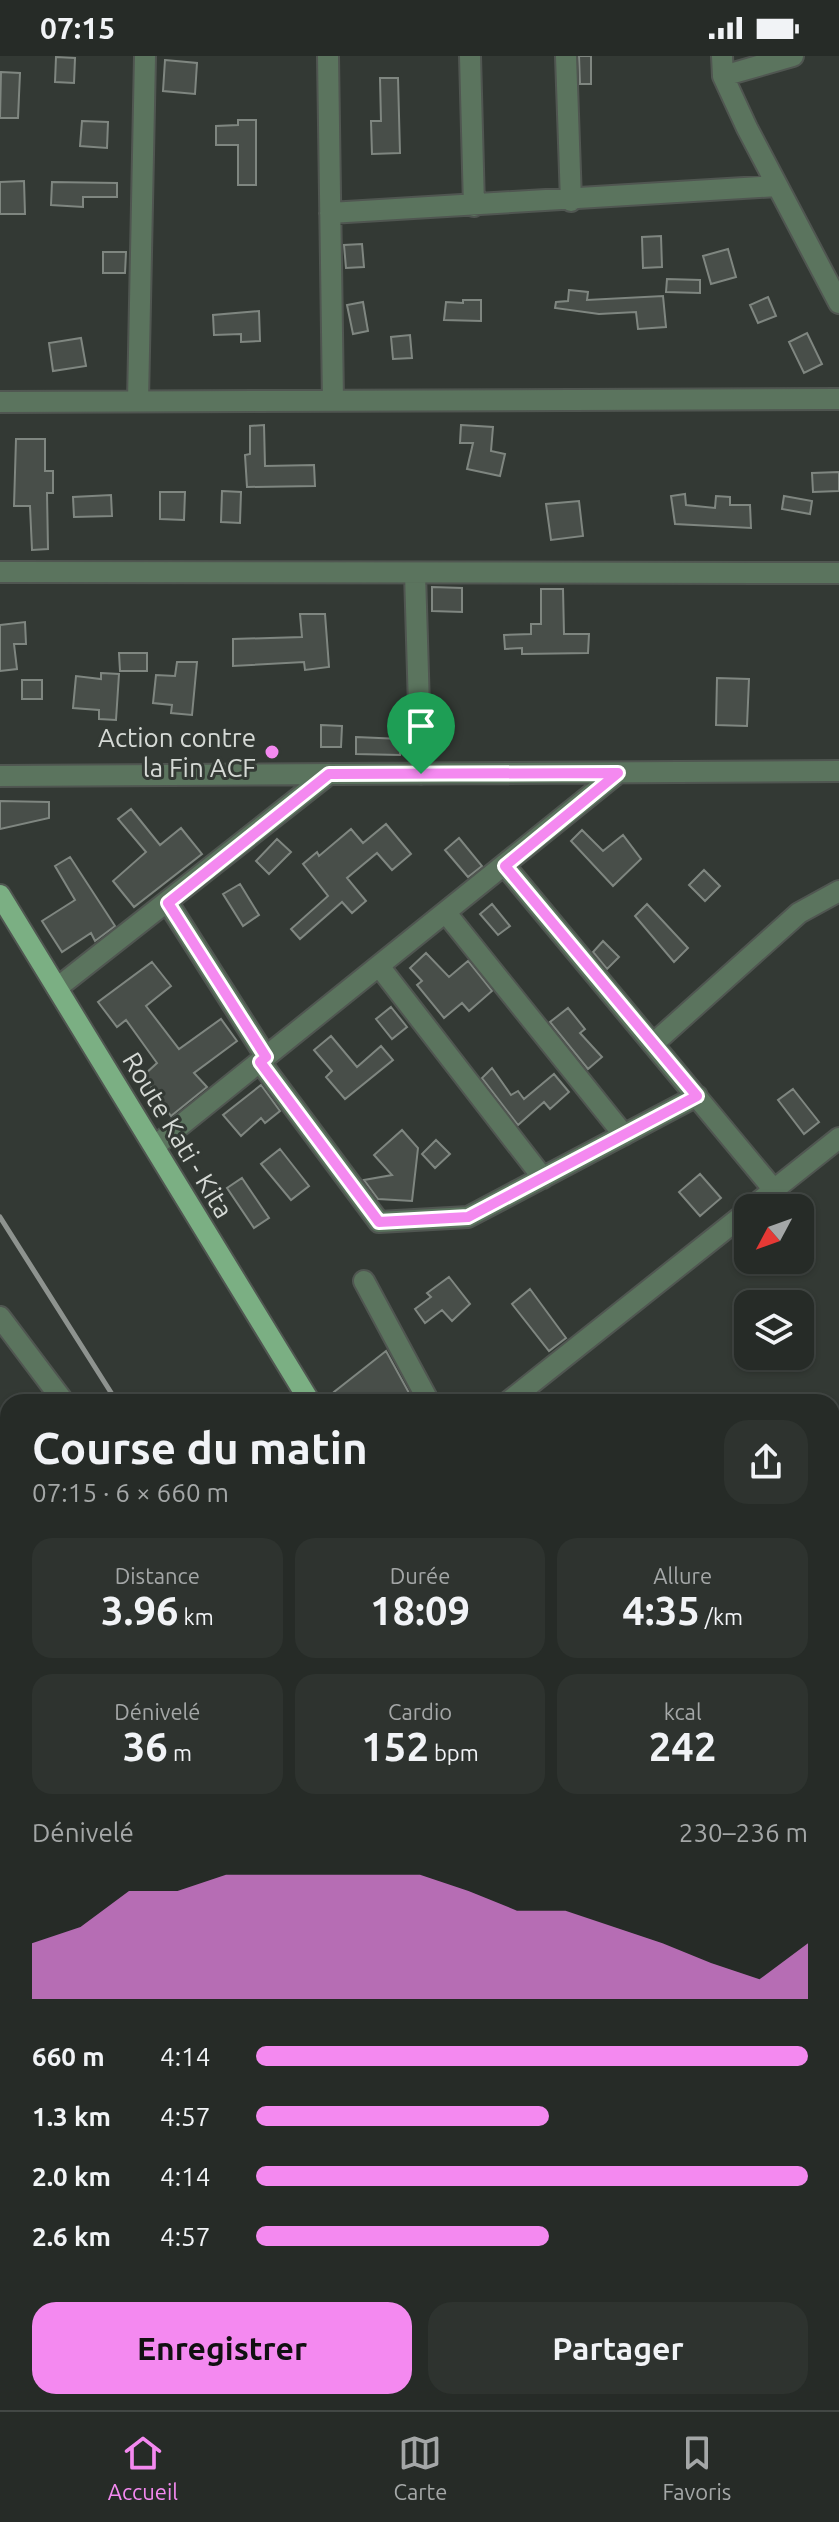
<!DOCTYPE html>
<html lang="fr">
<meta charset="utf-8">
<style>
body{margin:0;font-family:Ubuntu,sans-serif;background:#2e332f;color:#f1f3f6;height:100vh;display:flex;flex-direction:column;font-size:30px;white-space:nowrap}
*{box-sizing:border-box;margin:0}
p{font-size:26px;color:#a4a7a7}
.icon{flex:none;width:44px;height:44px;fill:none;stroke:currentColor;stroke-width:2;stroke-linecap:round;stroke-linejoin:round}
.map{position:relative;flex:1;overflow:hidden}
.sheet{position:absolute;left:0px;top:1338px;width:840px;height:1016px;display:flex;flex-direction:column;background:#262b27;border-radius:24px 24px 0 0;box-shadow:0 2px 6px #0004,0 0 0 2px #424744}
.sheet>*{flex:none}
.needle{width:52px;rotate:229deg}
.buttons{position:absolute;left:734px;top:1138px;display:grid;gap:16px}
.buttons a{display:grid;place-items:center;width:80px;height:80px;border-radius:16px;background:#262b27;box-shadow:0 2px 6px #0004,0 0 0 2px #424744;font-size:40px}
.pin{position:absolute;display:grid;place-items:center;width:68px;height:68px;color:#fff;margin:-82px -34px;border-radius:50% 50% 50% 0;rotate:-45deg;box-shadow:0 0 8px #0007}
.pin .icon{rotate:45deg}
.round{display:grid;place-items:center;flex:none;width:84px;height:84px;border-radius:24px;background:#2e332f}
.headline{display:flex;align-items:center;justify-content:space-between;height:136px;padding:0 32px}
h1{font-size:44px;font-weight:700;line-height:60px}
.figures{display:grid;grid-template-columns:repeat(3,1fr);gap:12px;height:136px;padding:8px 32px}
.figures div{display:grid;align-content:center;border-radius:20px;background:#2e332f;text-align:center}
.figures b{font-size:40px;font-weight:700}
.figures small{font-size:22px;font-weight:400}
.figures p{font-size:22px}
.chart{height:224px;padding:16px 32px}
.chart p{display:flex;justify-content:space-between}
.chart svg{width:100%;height:144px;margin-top:8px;fill:#f489f0;opacity:.7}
.cta{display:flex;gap:16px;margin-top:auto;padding:16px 32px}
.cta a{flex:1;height:92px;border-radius:24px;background:#f489f0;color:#111;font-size:32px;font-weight:700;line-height:92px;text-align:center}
.cta a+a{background:#2e332f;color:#f1f3f6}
ul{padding:0 32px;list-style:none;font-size:26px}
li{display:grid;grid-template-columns:128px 96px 1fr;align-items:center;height:60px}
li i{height:20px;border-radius:10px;background:#f489f0}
.status{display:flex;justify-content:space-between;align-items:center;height:56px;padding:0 40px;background:#262b27;direction:ltr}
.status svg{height:22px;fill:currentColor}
.menu{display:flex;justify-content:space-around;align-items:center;height:112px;border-top:2px solid #424744;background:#262b27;font-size:22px;color:#a4a7a7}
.menu a{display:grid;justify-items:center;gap:4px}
.menu .current{color:#f489f0}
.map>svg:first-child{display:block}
.building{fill:#484e49;stroke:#7f8680;stroke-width:2}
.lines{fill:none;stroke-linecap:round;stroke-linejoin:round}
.minor-casing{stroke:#505651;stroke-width:24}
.major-casing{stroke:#505651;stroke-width:24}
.minor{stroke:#5b745e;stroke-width:20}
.major{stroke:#7baf83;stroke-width:20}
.rail{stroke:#8e938f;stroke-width:5}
.route-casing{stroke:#fff;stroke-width:16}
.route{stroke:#f489f0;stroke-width:10}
.poi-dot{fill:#f489f0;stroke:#333934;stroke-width:3}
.labels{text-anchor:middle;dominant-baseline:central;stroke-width:6;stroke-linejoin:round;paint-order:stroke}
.poi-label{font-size:26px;fill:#d5d9d5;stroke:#333934;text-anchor:end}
.street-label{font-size:26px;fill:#d5d9d5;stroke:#333934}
</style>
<div class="status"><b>07:15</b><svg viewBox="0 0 49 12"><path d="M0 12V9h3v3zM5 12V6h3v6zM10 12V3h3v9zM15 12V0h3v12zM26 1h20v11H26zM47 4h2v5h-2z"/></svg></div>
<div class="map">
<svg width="839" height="2354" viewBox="0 0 839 2354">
<rect width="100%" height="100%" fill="#333934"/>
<!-- building -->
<path class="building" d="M579 0H591V28H580Z
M56 1 75 2 74 27 55 26Z
M165 4 197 7 195 38 163 35Z
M1 16 20 17 18 62H0Z
M380 22H398L400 97 372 98 371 65H381Z
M238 64H256V129H238V89H216V70L238 69Z
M82 65 108 66 107 92 80 90Z
M24 125 25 158H0V126Z
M52 126 117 127V141H83V151L51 149Z
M661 180 662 211 643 212 642 181Z
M362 188 364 211 346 212 344 189Z
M728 193 736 221 711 228 703 200Z
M103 196H126L125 217H103Z
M667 223 700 224V237L666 236Z
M569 234 588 236 587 244 663 240 666 271 638 273 636 256 599 258 555 252 556 246 568 245Z
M768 241 776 260 758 267 750 249Z
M463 244H481V265L444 264 446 246 463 247Z
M363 246 368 275 353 278 347 249Z
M259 255 260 285 241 286V278L214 279 213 259Z
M807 277 822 308 804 317 789 286Z
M410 279 412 302 393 303 391 281Z
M81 282 86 310 53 315 49 287Z
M264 369 265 410 314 409 315 430 247 431 245 399 250 398V370Z
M461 369 493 371 491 395 505 398 500 420 467 413 473 387H460Z
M16 383H45V415H53V437H47L48 493 32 494 30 450H14Z
M839 416V435L813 436 812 417Z
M222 435 241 436 240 467 221 466Z
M160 436H185L184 464 160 463Z
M685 438 686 449 715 452 716 440 730 441V449H750L751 472 675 468 671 440Z
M111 439 112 460 74 461 73 441Z
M784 440 812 445 810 458 782 453Z
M579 445 583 480 551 484 546 448Z
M432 531 462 532V556L432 555Z
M541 533H563L564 578H589L588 597 522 598V592L505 593 504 579 531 578V568H541Z
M300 558H325L329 611 305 614 304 606 233 610V583L302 581Z
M25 566 26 588H14L17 613 0 615V569Z
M119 597H147V615H120Z
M177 606H197L192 659 171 657 172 649 153 647 156 619 175 620Z
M101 617 119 618 116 664 99 663V654L73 652 76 620 101 623Z
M717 622 749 623 747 670 716 669Z
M22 624H42V643H22Z
M432 659H448L447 682 433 681Z
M321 669 342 670 341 691H321Z
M356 681 401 683 400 699 356 698Z
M0 745 49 746V762L0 773Z
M131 753 160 789 181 772 202 798 134 851 113 825 146 796 118 763Z
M386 768 411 798 392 814 377 797 347 822 366 845 352 857 342 846 300 883 291 873 328 840 303 808 317 796 319 800 351 773 363 787Z
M582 774 603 795 623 779 641 803 613 830 571 785Z
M459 782 482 810 468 821 445 794Z
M277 783 291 796 269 818 256 805Z
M70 801 115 870 95 885 91 877 62 896 42 865 75 844 55 810Z
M704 814 720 830 705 845 689 829Z
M240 828 259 859 243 870 223 838Z
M492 848 510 870 498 879 480 858Z
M647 848 688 892 674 906 635 860Z
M603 885 619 901 607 913 593 896Z
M426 897 449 921 468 905 492 935 469 955 462 947 444 962 417 929 422 925 410 912Z
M152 906 171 930 146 950 179 993 221 963 237 985 194 1017 207 1031 171 1060 143 1020 157 1007 126 964 117 971 98 946Z
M391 951 407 971 392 983 376 963Z
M568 952 585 973 580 977 602 1001 588 1013 550 966Z
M331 980 357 1011 381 990 393 1004 345 1043 326 1021 332 1015 314 994Z
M492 1012 511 1039 518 1035 524 1043 554 1018 569 1036 550 1053 544 1046 518 1069 482 1022Z
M261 1029 280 1055 265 1067 261 1062 241 1080 223 1059Z
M793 1033 819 1066 804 1078 778 1044Z
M402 1074 418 1092 412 1145 378 1143 364 1124 392 1119 374 1099Z
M436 1084 450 1098 435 1112 422 1098Z
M280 1093 309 1130 291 1144 261 1108Z
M700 1118 721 1142 700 1160 679 1136Z
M242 1122 269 1162 254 1172 227 1132Z
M449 1221 470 1248 452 1265 442 1254 425 1267 415 1253 431 1241 427 1237Z
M530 1233 566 1282 549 1295 512 1248Z
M386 1295 414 1346H342L334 1336Z"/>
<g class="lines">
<defs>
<path id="minor" d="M328 0 333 345
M470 0 474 150
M566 0 571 145
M722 0 723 20 747 72 839 247
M723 20 793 0
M330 157 777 130
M138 345 145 0
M0 346 839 343
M0 516 839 517
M415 517 421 718
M0 720 839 715
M505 810 774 1134
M168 847 266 1001
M446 857 624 1079
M379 910 543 1122
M57 932 329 718
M653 988 799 857 839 835
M260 1006 379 1166 468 1161 697 1040
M155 1090 618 717
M751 1152 839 1082
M364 1225 429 1346
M0 1261 64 1346
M508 1346 748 1155
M0 1399 8 1411
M0 1475 8 1469
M832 1797 839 1791
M0 1836 8 1846
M832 2019 839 2013
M0 2121 8 2115
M832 2262 839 2260
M37 2346 45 2354
M702 2346 707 2354
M297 2354 306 2346
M620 2354 633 2346"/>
<path id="major" d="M0 839 310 1346
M832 2208 839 2219"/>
</defs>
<!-- minor casing -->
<use href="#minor" class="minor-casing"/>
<!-- major casing -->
<use href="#major" class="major-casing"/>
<!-- minor -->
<use href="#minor" class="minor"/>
<!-- major -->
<use href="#major" class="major"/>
<!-- rail -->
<path class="rail" d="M0 1161 117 1346
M746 2346 751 2354"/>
</g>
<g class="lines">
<defs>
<path id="route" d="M618 717 505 810 697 1040 468 1161 379 1166 260 1006 266 1001 168 847 329 718Z"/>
</defs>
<!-- route casing -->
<use href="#route" class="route-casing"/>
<!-- route -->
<use href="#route" class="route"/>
</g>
<!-- markers -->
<circle class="poi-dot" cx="272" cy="696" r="8"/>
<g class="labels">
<!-- poi labels -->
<g class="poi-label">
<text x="256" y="681">Action contre<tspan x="256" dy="30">la Fin ACF</tspan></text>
</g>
<!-- street labels -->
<g class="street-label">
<text transform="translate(178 1079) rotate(59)">Route Kati - Kita</text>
</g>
</g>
</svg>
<div class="buttons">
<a><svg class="needle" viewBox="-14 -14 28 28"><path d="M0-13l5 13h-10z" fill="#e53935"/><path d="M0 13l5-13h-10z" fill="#a4a7a7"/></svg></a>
<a><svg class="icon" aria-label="layers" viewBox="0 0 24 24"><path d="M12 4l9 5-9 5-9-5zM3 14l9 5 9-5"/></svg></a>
</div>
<div class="pin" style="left:421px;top:718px;background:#1e9e55"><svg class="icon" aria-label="arrive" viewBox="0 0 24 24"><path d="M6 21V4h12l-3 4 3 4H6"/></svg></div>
<section class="sheet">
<div class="headline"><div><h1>Course du matin</h1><p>07:15 · 6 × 660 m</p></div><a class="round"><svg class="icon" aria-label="share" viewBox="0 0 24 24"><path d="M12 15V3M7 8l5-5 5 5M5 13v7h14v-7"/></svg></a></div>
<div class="figures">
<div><p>Distance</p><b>3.96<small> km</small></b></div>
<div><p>Durée</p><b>18:09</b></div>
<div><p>Allure</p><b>4:35<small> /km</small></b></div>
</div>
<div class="figures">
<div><p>Dénivelé</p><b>36<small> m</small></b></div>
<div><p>Cardio</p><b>152<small> bpm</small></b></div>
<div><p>kcal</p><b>242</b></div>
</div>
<div class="chart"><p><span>Dénivelé</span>230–236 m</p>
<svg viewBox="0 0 160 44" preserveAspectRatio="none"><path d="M0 44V27L10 22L20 11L30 11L40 6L50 6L60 6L70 6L80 6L90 11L100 17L110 17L120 22L130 27L140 33L150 38L160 27V44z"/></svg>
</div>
<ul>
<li><b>660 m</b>4:14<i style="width:100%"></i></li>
<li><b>1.3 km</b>4:57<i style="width:53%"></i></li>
<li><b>2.0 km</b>4:14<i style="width:100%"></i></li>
<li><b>2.6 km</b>4:57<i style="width:53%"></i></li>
</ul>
<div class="cta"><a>Enregistrer</a><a>Partager</a></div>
</section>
</div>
<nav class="menu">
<a class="current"><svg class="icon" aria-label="home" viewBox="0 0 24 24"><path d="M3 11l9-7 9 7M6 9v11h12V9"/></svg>Accueil</a>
<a><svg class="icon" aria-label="map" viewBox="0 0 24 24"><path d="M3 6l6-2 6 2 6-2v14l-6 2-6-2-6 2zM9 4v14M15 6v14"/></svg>Carte</a>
<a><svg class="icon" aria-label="saved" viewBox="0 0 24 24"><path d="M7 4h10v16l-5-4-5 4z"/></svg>Favoris</a>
</nav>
